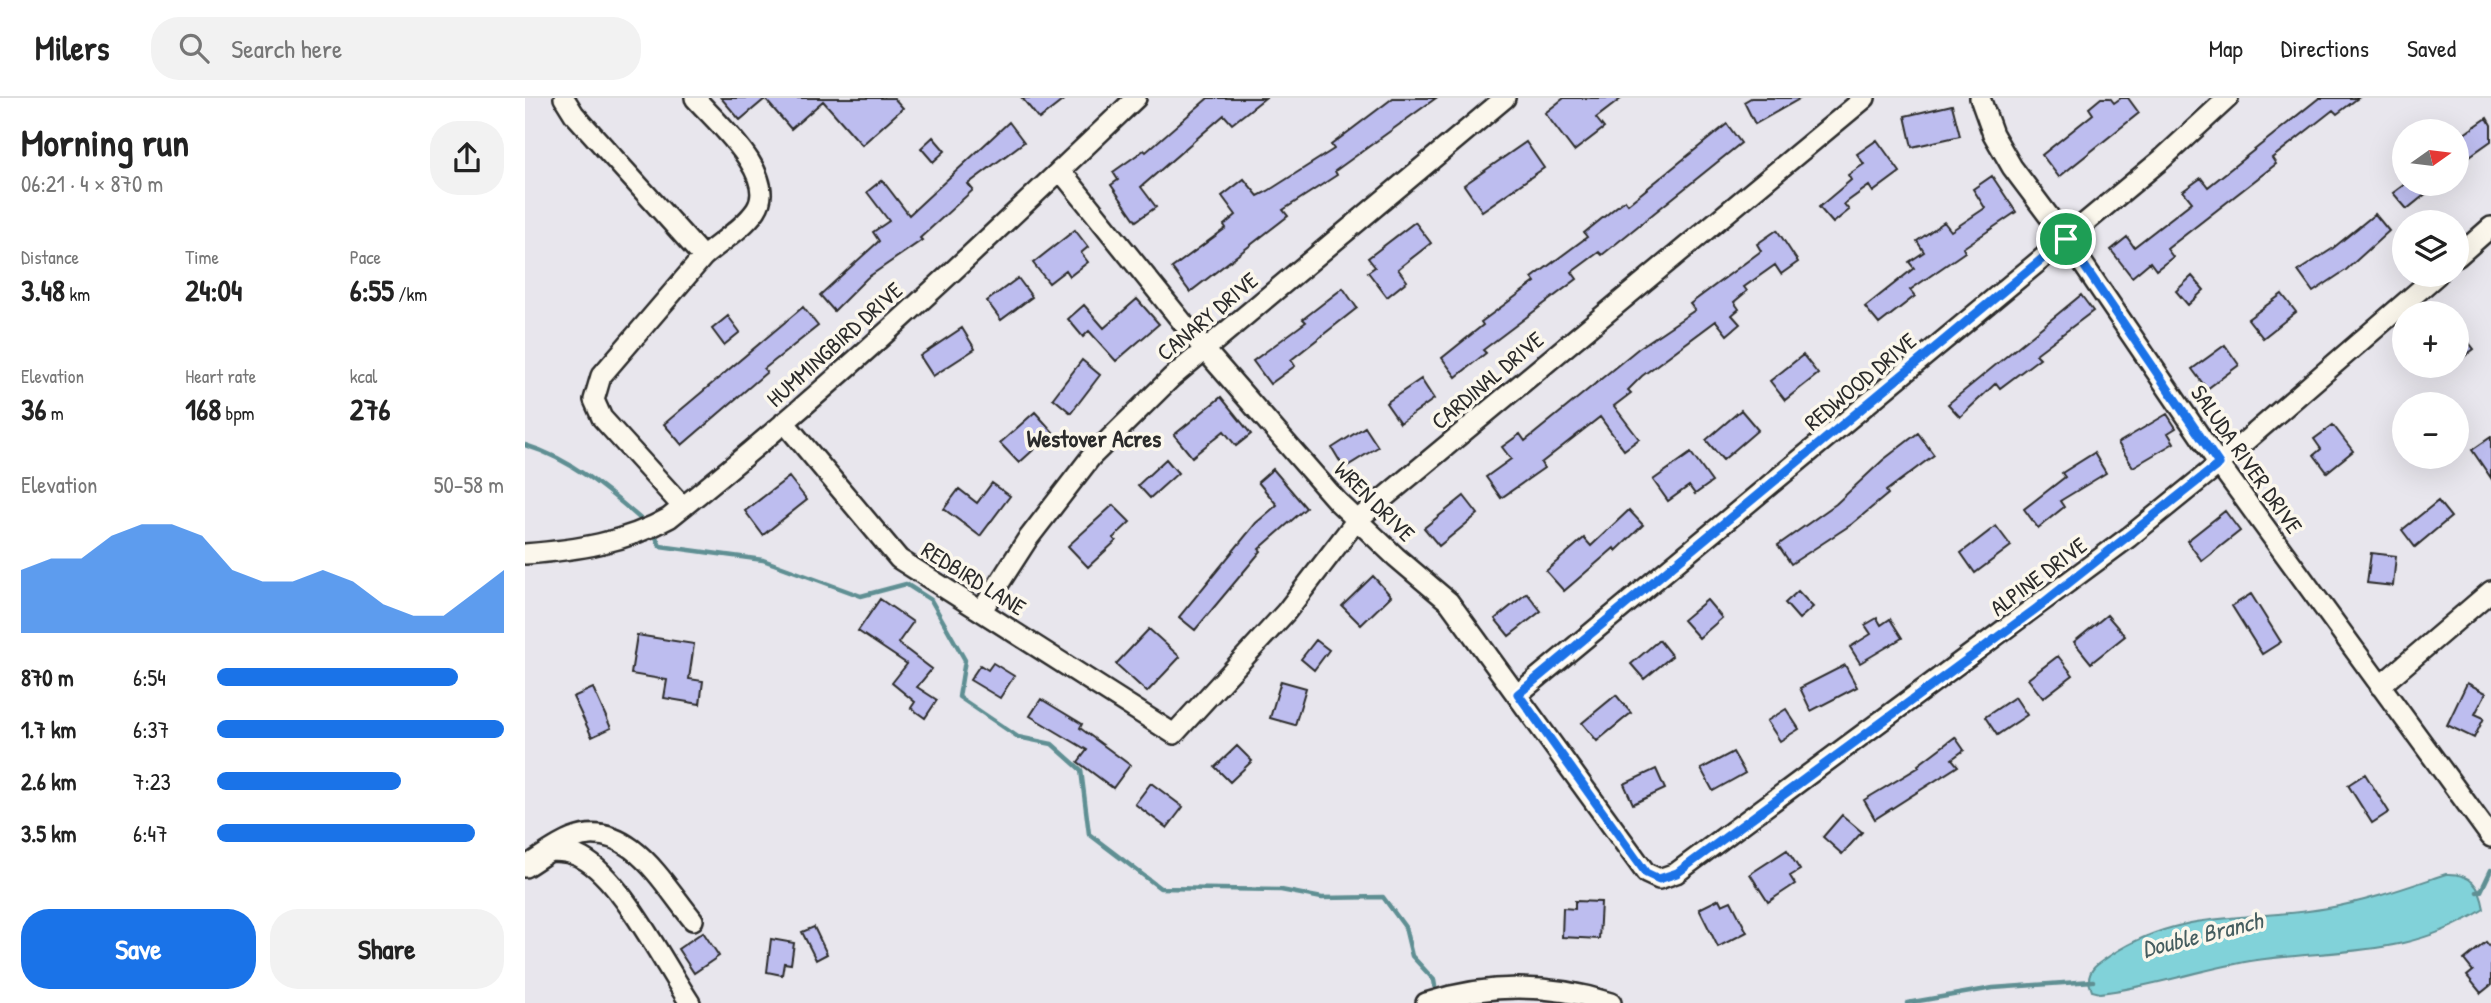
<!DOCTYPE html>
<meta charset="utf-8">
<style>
body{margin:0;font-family:"Patrick Hand",sans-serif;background:#f2f2f2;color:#222;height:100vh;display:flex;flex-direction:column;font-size:26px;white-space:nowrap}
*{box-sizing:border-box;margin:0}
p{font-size:23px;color:#767676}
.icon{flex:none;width:38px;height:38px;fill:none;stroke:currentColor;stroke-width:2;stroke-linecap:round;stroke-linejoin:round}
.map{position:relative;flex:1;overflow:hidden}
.drawer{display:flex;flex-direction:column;background:#fff;width:525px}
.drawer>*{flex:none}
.needle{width:46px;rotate:76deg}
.tools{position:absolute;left:1867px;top:21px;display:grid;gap:14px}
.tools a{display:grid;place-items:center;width:77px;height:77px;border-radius:50%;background:#fff;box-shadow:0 7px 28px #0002;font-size:35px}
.pin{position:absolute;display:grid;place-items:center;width:60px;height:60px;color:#fff;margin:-30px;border:4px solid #fff;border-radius:50%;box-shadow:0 2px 7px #0007}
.round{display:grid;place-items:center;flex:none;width:74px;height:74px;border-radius:28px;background:#f2f2f2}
.overview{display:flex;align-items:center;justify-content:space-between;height:119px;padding:0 21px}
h1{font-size:38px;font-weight:800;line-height:52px}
.metrics{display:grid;grid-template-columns:repeat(3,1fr);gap:10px;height:119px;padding:7px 21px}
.metrics div{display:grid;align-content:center}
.metrics b{font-size:30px;font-weight:800}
.metrics small{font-size:19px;font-weight:400}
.metrics p{font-size:19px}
.chart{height:196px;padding:14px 21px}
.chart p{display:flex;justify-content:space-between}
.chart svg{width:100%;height:126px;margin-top:7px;fill:#1a73e8;opacity:.7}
.primary-button{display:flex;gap:14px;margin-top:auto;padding:14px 21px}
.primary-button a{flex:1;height:80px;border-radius:28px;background:#1a73e8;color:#fff;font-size:28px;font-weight:800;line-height:80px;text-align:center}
.primary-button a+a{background:#f2f2f2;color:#222}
ul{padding:0 21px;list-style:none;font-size:23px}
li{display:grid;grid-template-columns:112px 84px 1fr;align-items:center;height:52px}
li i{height:18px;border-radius:9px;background:#1a73e8}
header{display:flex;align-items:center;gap:42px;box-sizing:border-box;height:98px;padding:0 35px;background:#fff;border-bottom:2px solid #e0e0e0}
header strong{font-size:33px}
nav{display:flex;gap:38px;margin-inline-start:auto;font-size:24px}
.search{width:490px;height:63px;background:#f2f2f2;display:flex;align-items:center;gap:18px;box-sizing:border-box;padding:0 24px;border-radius:28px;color:#767676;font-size:26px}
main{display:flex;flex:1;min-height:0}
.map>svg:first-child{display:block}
.water{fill:#81d2d9;stroke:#5f8f93;stroke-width:2}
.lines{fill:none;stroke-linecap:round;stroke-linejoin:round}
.stream{stroke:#5f8f93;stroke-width:4.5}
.building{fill:#bdbdef;stroke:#2b2b2b;stroke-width:2}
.minor-casing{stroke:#2b2b2b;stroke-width:24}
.minor{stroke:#fbf7ec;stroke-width:19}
.route-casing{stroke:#fff;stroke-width:14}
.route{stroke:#1a73e8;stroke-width:9}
.labels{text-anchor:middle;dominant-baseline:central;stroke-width:7;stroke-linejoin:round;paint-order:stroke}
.street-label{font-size:23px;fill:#2b2b2b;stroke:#fbf7ec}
.neighbourhood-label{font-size:24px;font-weight:bold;fill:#2b2b2b;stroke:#fbf7ec}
.water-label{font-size:24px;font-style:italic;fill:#455d5f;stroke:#fbf7ec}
</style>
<header>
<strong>Milers</strong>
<div class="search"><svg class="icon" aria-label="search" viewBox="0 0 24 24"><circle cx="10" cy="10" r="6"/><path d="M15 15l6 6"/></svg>Search here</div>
<nav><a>Map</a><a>Directions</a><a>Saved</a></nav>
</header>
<main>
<section class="drawer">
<div class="overview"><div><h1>Morning run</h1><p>06:21 · 4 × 870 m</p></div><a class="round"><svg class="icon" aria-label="share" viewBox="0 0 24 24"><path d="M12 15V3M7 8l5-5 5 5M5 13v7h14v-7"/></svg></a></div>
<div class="metrics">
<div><p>Distance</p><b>3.48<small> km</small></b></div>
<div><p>Time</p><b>24:04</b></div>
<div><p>Pace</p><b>6:55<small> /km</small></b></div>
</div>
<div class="metrics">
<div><p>Elevation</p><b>36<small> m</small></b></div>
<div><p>Heart rate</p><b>168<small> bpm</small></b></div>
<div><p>kcal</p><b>276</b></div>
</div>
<div class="chart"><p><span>Elevation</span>50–58 m</p>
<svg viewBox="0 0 160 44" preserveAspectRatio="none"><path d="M0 44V22L10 18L20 18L30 10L40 6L50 6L60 10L70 22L80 26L90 26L100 22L110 26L120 34L130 38L140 38L150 30L160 22V44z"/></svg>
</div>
<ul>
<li><b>870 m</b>6:54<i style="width:84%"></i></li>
<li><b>1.7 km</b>6:37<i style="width:100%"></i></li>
<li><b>2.6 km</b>7:23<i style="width:64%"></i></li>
<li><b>3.5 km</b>6:47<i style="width:90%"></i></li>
</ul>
<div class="primary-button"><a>Save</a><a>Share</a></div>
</section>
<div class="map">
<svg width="1966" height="905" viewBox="0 0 1966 905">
<rect width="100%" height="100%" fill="#e8e6ed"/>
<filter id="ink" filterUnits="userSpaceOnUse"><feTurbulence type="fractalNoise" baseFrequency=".0143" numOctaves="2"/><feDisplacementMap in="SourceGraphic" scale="14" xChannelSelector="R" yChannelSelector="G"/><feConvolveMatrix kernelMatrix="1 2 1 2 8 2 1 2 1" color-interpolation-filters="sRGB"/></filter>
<g filter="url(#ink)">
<!-- water -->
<path class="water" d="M1921 776C1946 775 1955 788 1959 811 1885 859 1814 851 1732 862 1679 870 1628 889 1575 895L1567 893 1564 884C1563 870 1576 864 1586 857 1657 810 1725 824 1803 810 1844 803 1882 789 1921 776Z"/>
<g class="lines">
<!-- stream -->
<path class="stream" d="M0 347C46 361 83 392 119 424
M129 435 135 448 238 462 336 498 381 486 406 502 440 562 434 599 493 639 527 646 556 672 564 736 635 790 756 792 797 800 858 799 880 829 887 858 909 882 910 888
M1952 794 1956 793 1966 772
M1382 905 1468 890 1568 883"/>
</g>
<!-- building -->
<path class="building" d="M196 0H369L378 10 337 47 298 3 266 31 240 1 215 22Z
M497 0H541L514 21Z
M683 0H740L707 26 699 17 616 89 631 109 611 123 586 87 593 82 588 74 619 52 621 54Z
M868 0H911L810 73 812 77 758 112 763 118 665 194 647 170 701 130 699 127 711 117 697 98 719 81 733 98 743 93 809 51 806 47Z
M1039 0H1097L1071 20 1079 30 1049 53 1020 15Z
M1226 0H1276L1230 26 1219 4Z
M1576 0H1585L1589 5 1596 0H1603L1614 15 1534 79 1517 57 1568 16 1564 10Z
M1794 0H1833L1812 16 1808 12 1747 60 1751 66 1642 151 1648 159 1631 172 1625 164 1607 179 1586 152 1602 139 1609 149 1667 104 1658 93 1676 80 1683 89Z
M1427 7 1435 38 1387 49 1380 18Z
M1962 20 1966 27V43L1932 67V41Z
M484 24 499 44 443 86 448 92 395 140 397 142 342 180 309 213 295 197 354 143 348 134 364 123 342 94 357 82 384 117Z
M1202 26 1216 45 1077 157 1074 154 1047 174 1052 181 958 252 961 255 931 279 917 260 958 227 956 224 1010 184 1007 180 1062 139 1059 135 1100 102 1103 106Z
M408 39 420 53 408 64 396 50Z
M1352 42 1375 74 1348 94 1344 88 1319 106 1324 112 1308 125 1294 109 1326 82 1323 77 1339 66 1332 56Z
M1001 44 1019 70 957 113 939 87Z
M1467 78 1491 114 1438 150 1440 154 1385 192 1390 198 1354 226 1340 209 1389 170 1384 164 1399 154 1392 143 1419 124 1426 133 1460 110 1448 91Z
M1880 86H1913L1882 111 1868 95Z
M1850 116 1864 133 1821 172 1788 194 1773 173 1807 151Z
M890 124 906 145 873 171 882 183 862 199 843 174 850 169 843 160Z
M550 132 563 149 556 155 563 164 545 178 541 172 524 185 508 165Z
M1252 132 1273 164 1256 176 1250 167 1219 189 1222 193 1209 204 1214 211 1207 217 1215 226 1202 237 1191 223 1117 278 1103 292 1106 295 1089 308 1114 341 1099 352 1075 319 1016 365 1019 370 976 400 961 379 986 361 977 349 995 336 1000 343 1114 250 1170 212 1165 206 1236 153 1232 146Z
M1667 178 1679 192 1663 207 1651 193Z
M493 180 507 199 476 222 462 203Z
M818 190 832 210 766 262 770 268 745 286 728 263 781 224 778 221Z
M1757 196 1771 214 1738 240 1723 221Z
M1556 197 1568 213 1511 256 1515 260 1475 290 1471 285 1435 319 1423 306Z
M612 201 634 226 591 263 564 233 558 239 543 221 559 207 579 230Z
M278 209 293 228 239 271 242 274 157 347 139 326Z
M203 218 215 234 199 247 187 231Z
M437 230 450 251 408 278 395 258Z
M1932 230 1949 251 1932 264Z
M1700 247 1714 267 1682 291 1667 271Z
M1278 257 1293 276 1260 302 1245 283Z
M557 262 575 277 546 315 528 300Z
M896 281 909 301 875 325 861 305Z
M696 299 726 336 711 348 699 333 667 359 649 337Z
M1216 312 1233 332 1198 362 1181 342Z
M510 314 528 334 494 365 475 345Z
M1642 316 1651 330 1643 335 1649 345 1608 369 1593 345Z
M1808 327 1828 353 1802 374 1789 357 1796 351 1789 341Z
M840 329 853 349 819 370 807 350Z
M1393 335 1409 357 1361 393 1363 396 1327 426 1266 466 1253 447 1311 406 1358 362Z
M1966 339V380L1947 352Z
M1166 355 1187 384 1170 396 1164 388 1143 403 1128 382Z
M1569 355 1581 375 1535 403 1539 409 1513 430 1499 411 1540 379 1537 375Z
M641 361 653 375 625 400 613 387Z
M748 371 781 410 734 451 736 453 670 532 654 519 731 425 752 407 733 384Z
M264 379 282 402 238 437 220 413Z
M467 385 485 398 455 438 419 411 434 391 452 405Z
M939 398 953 416 914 448 899 430Z
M1913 403 1926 419 1890 449 1877 432Z
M588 407 605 424 588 440 591 443 563 469 543 448Z
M1104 412 1118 427 1091 453 1089 450 1039 493 1021 473 1059 440 1066 448Z
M1700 413 1715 433 1677 463 1662 443Z
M1471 428 1486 448 1450 475 1436 455Z
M1846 455 1871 458 1868 488 1842 485Z
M848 478 866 498 836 527 817 508Z
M1273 493 1288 509 1274 521 1260 505Z
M1002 495 1016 513 984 538 970 521Z
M1726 496 1756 544 1737 556 1707 508Z
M355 501 388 524 373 545 407 571 392 589 412 602 400 620 386 610 390 604 367 585 382 566 333 533Z
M1182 502 1197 520 1174 540 1158 522Z
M1582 517 1600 538 1566 565 1549 544Z
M1352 520 1356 527 1365 521 1377 540 1335 565 1325 549 1346 536 1340 527Z
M624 531 655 559 622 594 591 566Z
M112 537 169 546 164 581 178 583 175 606 139 600 142 582 106 576Z
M791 542 804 552 789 572 776 561Z
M1134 542 1147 558 1119 581 1106 566Z
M1533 558 1548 577 1518 600 1503 581Z
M468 565 489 578 475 600 445 582 455 567 463 572Z
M1320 567 1332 589 1286 613 1275 590Z
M756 583 781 590 770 627 745 620Z
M1942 585 1961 595 1950 616 1959 620 1949 640 1922 627Z
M68 590 86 630 67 639 48 599Z
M1091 597 1106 615 1072 643 1057 625Z
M1490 599 1502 617 1472 637 1460 619Z
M516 601 557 626 555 630 605 667 588 690 553 664 562 652 505 618Z
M1261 611 1274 631 1255 643 1242 623Z
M1430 639 1439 652 1427 661 1433 668 1350 721 1339 702 1394 669 1393 667Z
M712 648 727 663 705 684 690 669Z
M1208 654 1220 675 1188 693 1176 671Z
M1131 671 1140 691 1108 706 1099 686Z
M1840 676 1864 714 1847 725 1823 687Z
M626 685 658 709 642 730 610 706Z
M1317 717 1337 734 1317 756 1298 739Z
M1262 752 1275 772 1265 778 1270 786 1243 804 1225 776Z
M1194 801 1197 807 1206 803 1222 834 1193 849 1174 811Z
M1050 803 1076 804 1074 841 1037 839 1038 810 1050 811Z
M289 829 302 856 291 862 277 834Z
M178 834 194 858 169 875 153 851Z
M246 841 269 845 266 866 259 865 257 877 242 874Z
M1961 844 1966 850V887L1956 895 1942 878 1948 873 1939 862Z"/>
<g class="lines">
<defs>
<path id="minor" d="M39 0 49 16 178 159C194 145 219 130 231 112 254 78 191 24 170 0
M1455 0 1468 36 1487 69 1541 141 1694 366 1966 739
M535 72 679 251 812 403 871 459 924 504 1121 775 1134 781 1151 775 1604 439 1694 366 1912 177
M1932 159 1966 129
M259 324 374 461 649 636 761 514 831 423 1340 0
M158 409 77 320 69 302 76 278 178 159
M0 456C51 452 99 445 144 420 308 290 460 144 611 0
M457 512 502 442 566 359 646 280 980 0
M1855 588 1966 493
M993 596 1637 61 1703 0
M26 753C40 753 50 755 62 763 99 787 140 867 165 905
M0 769C15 760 31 747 47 741 103 719 138 786 168 822
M901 905C963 885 1024 885 1086 905"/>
</defs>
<!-- minor casing -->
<use href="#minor" class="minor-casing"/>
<!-- minor -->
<use href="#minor" class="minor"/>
</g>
</g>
<g class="lines" filter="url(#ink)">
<defs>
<path id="route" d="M1541 141 1694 366 1512 510 1152 775 1134 781 1121 775 993 596Z"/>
</defs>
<!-- route casing -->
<use href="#route" class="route-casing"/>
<!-- route -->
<use href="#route" class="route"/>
</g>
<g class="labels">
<!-- street labels -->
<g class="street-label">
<text transform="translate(682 218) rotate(-40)">CANARY DRIVE</text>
<text transform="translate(309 246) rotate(-42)">HUMMINGBIRD DRIVE</text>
<text transform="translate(962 282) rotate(-40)">CARDINAL DRIVE</text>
<text transform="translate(1335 283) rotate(-40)">REDWOOD DRIVE</text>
<text transform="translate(1722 361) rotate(55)">SALUDA RIVER DRIVE</text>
<text transform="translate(850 403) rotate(45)">WREN DRIVE</text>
<text transform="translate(1513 478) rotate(-37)">ALPINE DRIVE</text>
<text transform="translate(449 480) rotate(32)">REDBIRD LANE</text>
</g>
<!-- neighbourhood labels -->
<g class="neighbourhood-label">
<text x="569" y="340">Westover Acres</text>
</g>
<!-- water labels -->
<g class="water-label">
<text transform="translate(1677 836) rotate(-14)">Double Branch</text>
</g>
</g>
</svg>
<div class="tools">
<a><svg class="needle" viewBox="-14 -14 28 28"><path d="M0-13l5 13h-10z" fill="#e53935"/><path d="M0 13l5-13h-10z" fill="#767676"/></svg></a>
<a><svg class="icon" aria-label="layers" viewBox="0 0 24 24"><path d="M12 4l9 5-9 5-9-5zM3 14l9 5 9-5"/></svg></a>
<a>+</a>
<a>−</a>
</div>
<div class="pin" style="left:1541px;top:141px;background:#1e9e55"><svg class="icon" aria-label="arrive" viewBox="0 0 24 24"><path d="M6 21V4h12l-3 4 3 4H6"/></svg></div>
</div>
</main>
